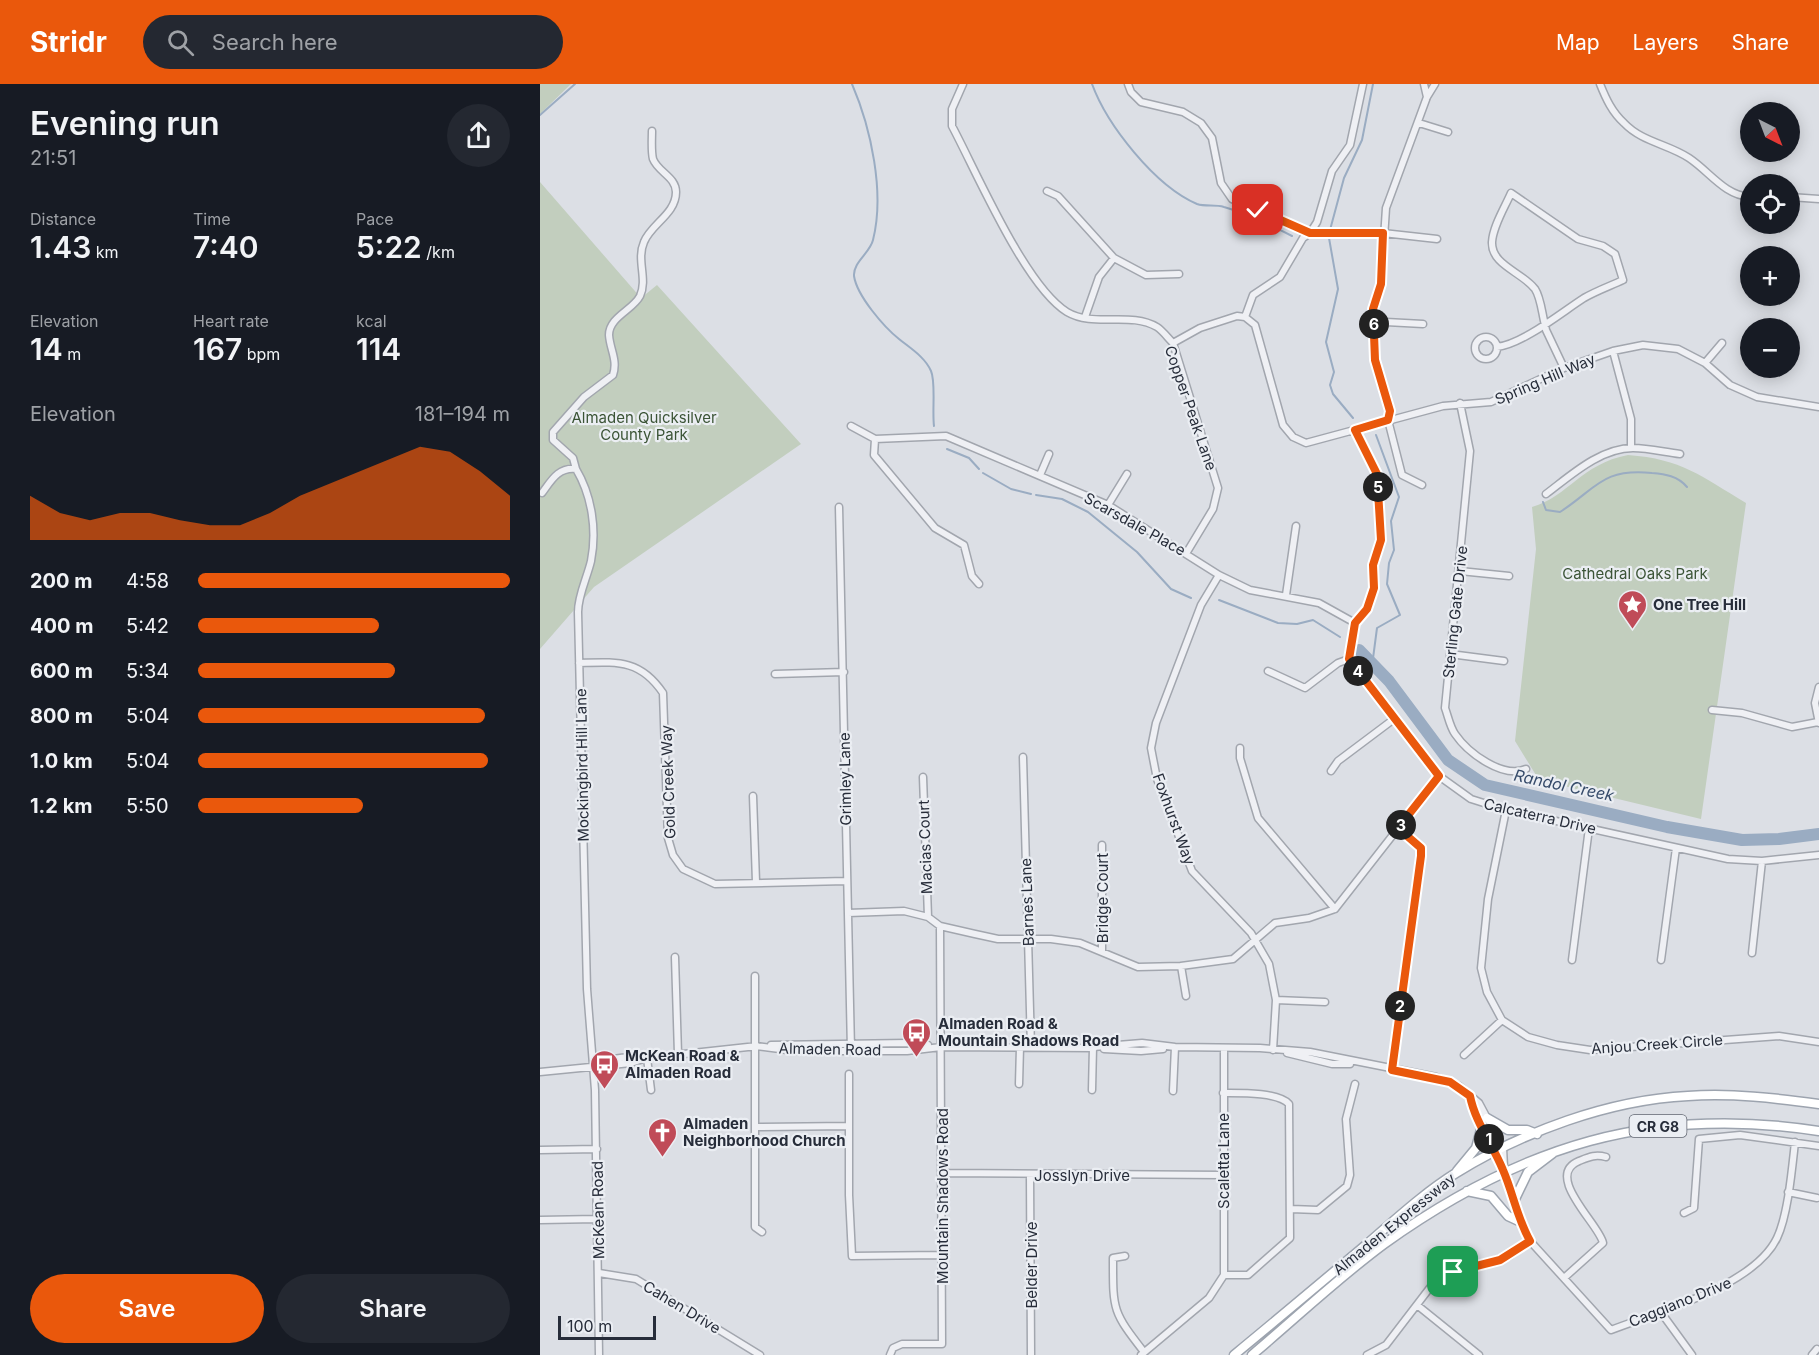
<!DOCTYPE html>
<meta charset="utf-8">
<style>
body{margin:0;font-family:Inter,sans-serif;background:#242831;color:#f1f3f6;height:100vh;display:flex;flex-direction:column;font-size:22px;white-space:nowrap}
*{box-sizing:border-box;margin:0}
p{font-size:20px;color:#9ea1a6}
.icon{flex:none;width:33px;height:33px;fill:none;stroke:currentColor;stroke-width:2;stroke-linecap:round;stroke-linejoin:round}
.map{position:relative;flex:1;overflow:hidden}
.details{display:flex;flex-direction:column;background:#171b24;width:540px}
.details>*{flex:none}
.needle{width:39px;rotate:138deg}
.buttons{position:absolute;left:1200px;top:18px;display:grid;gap:12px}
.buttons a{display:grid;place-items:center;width:60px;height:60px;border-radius:50%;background:#171b24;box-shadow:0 3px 15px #0003;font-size:30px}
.scale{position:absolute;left:18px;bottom:15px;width:98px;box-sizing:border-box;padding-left:6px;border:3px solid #272d3a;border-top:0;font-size:16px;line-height:21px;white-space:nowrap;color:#272d3a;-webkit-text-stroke:4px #ebeef3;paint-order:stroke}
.pin{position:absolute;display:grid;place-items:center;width:51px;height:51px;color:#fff;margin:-26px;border-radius:12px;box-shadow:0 3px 9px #0006}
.km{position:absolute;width:30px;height:30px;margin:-15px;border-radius:50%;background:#222;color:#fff;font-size:16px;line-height:30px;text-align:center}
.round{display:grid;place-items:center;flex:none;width:63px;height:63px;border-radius:32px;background:#242831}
.summary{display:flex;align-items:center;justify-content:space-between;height:102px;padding:0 30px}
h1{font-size:33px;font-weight:600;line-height:45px}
.figures{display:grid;grid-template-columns:repeat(3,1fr);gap:9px;height:102px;padding:6px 30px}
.figures div{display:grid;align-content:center}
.figures b{font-size:30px;font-weight:600}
.figures small{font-size:16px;font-weight:400}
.figures p{font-size:16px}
.chart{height:168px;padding:12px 30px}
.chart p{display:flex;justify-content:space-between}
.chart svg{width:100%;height:108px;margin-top:6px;fill:#ea580c;opacity:.7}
.button{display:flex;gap:12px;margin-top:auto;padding:12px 30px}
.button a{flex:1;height:69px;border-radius:36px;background:#ea580c;color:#fff;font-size:24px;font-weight:600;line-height:69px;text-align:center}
.button a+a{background:#242831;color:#f1f3f6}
ul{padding:0 30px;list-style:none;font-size:20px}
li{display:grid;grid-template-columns:96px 72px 1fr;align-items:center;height:45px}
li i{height:15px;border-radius:8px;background:#ea580c}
header{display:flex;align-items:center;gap:36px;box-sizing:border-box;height:84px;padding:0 30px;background:#ea580c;color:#fff}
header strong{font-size:28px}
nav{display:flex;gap:33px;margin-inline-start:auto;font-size:21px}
.search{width:420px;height:54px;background:#242831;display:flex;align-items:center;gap:15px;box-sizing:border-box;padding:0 21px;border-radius:33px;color:#9ea1a6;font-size:22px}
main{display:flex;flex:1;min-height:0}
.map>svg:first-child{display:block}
.green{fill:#c2cebe}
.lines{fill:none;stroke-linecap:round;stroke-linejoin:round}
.stream{stroke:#9aacc2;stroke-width:2}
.river{stroke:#9aacc2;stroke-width:12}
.minor-casing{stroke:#a2a6ae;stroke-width:9}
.major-casing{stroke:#9da4af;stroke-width:11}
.minor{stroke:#eff0f4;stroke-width:6}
.major{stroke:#fff;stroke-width:8}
.route-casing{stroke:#fff;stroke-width:12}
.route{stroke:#ea580c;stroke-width:8}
.labels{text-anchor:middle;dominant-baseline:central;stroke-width:4.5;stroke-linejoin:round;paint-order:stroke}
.shield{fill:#ebeef3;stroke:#626772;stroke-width:1.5}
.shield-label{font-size:14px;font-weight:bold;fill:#272d3a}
.street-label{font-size:15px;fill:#272d3a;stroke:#ebeef3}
.park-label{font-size:15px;fill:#3b5436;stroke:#ebeef3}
.poi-label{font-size:15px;font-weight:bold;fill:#272d3a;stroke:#ebeef3;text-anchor:start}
.water-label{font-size:16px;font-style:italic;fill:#364b6a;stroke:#ebeef3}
</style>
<header>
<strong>Stridr</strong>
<div class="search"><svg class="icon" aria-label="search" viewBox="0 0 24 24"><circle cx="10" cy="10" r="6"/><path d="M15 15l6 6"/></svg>Search here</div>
<nav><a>Map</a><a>Layers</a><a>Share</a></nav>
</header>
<main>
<section class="details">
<div class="summary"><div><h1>Evening run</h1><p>21:51</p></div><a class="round"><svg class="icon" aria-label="share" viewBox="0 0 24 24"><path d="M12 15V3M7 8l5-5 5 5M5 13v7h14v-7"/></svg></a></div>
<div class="figures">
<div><p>Distance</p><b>1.43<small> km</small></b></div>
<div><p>Time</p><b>7:40</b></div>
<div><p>Pace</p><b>5:22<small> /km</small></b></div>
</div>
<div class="figures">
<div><p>Elevation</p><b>14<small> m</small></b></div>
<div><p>Heart rate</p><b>167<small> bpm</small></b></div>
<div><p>kcal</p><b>114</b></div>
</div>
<div class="chart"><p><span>Elevation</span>181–194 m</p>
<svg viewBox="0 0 160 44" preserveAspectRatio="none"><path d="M0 44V26L10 33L20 36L30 33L40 33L50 36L60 38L70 38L80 33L90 26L100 21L110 16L120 11L130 6L140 8L150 16L160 26V44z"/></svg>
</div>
<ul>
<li><b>200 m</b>4:58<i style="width:100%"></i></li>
<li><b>400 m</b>5:42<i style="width:58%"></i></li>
<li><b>600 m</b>5:34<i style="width:63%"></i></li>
<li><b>800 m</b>5:04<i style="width:92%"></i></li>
<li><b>1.0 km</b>5:04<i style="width:93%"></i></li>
<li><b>1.2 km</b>5:50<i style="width:53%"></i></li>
</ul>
<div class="button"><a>Save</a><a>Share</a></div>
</section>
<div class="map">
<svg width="1279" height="1271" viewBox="0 0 1279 1271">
<rect width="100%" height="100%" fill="#dcdfe5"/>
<!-- green -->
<path class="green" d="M0 0H31L0 30Z
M0 98 101 214 117 201 261 360 54 503 0 565Z
M1088 371C1142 375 1161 392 1206 419L1161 735 999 696 975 657 996 465 992 423C1029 412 1041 380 1088 371Z"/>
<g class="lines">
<!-- stream -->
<path class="stream" d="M312 0C331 44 345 109 333 156 330 169 313 178 314 192 317 212 344 243 359 255 370 264 385 273 391 287 396 298 392 327 394 342
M552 0C567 41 615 102 657 120 666 123 675 120 684 123 708 130 730 141 752 152
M0 31 35 0
M790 146 804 94 822 56 833 0
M789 154 798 205 786 258 794 288 790 301 793 310 813 334
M407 365 429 374 439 385
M443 389 471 405 491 410
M496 411 522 415 548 428 597 468 631 505 651 514
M1003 418 1006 426 1020 428C1057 404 1062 384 1112 389 1125 390 1138 392 1147 403
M679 516 738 539 757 540 773 536 800 553
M832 582 837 544 860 531 847 500 849 479 854 466 851 437 859 413 836 351"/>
<!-- river -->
<path class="river" d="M819 566 849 597 908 676 945 701 1127 743 1202 756 1239 755 1279 750"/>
<defs>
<path id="minor" d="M423 0 412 25V42C437 89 485 202 527 228 554 244 590 227 617 243 622 246 628 254 633 259L678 404 673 425 647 468
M588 0 591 8 601 18 643 28 661 39 672 54 681 99 692 115 770 149H843L897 155
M884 0 887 13
M1060 0C1066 15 1072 28 1084 39 1102 58 1128 60 1149 74 1170 88 1184 111 1210 113
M879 39 908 48
M507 107 518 112 574 174 606 191 639 190
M1250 113 1279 115
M545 233 559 193 574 174
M705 233 713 211 740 193 763 154 770 149 777 138 792 87 810 61 823 0
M834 240 846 238 883 240
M935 264a11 11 0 1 1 22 0a11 11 0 1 1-22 0Z
M633 259 660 244 697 232 705 233 715 241 743 341 753 353 766 359 903 322 951 318 1024 284 1073 267 1103 261 1138 265 1165 279 1190 301 1217 313 1279 323
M957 263C983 260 1022 228 1044 214 1056 207 1070 202 1083 196L1075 170 1063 162 1038 155 971 109C965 123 953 142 952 158 951 181 982 188 995 205 1001 214 1002 230 1005 241L1006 246 1024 284
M1073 267 1091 335V364
M1165 279 1182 259
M920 319 930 367 905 624C908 632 910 643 915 650 928 669 963 695 986 685
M311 342 335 355 406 352 568 421 679 491 710 506 779 519 815 539
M815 347 837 390 841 456 833 481 834 504 827 525 815 539 809 575 899 692 931 715 966 726 1188 775 1222 777 1279 771
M335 355 334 371 395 444 424 461 432 492 439 500
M36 385 33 374 13 356V348L44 313 73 291C78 276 70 266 69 251 69 233 93 226 100 212 108 195 96 176 104 158 111 140 136 130 136 108 136 93 118 88 113 75 111 67 112 55 112 47
M500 391 509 370
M882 401 862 391 848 336 850 327 835 276 833 225 841 200 846 124 887 13 895 0
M2 409C11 397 18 383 36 385 52 412 57 446 51 477 47 494 38 511 38 528L47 905 55 1006 59 1271
M1006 410C1030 392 1060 364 1093 364 1108 364 1124 368 1140 370
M568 421 587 390
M299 423 311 966
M920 487 969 492
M679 491 661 521 616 639 611 664 617 695 652 787 711 849 729 880 736 916 733 966
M746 511 756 442
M910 570 964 577
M39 579C77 578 100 575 123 609L128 754 133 771 143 785 175 800 306 797
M728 587 765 604 798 579 809 575
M235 590 304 588
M1279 603 1275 619 1279 639
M1172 626 1202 629 1252 643 1278 638
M700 664V674L718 734 795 825
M483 673 491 963
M791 687 798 677 854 635
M383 693 388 833
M213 712 216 798
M966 726 948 815 941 884 947 908 962 936 988 953 1017 961 1050 966 1239 952 1279 958
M308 829 364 827 388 833 400 842 435 850 458 855H511L540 859 598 883 641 882 693 875 735 839 769 834 795 825 899 692
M562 867V761
M1212 869 1222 777
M135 873 138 970
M1032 876 1049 744
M1121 876 1136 764
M641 882 646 912
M215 892V1143L222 1148
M736 916 785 918
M231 961 368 959 388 961
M216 962 255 967H367L401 963 554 964
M553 963 602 959 635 963 720 964 770 968 896 993 919 1002 939 1019 963 1064 964 1083
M564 965 601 967 623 965
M747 969 792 980H810
M924 971 962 936
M107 974 111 1006
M54 981C71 973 88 972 107 974L217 962
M852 986 881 772V764L858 744
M0 988 91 979 103 975
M309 990V1111L312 1172 402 1171
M479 1000 480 963
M552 1006 553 963
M633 1007 635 963
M683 1009C700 1009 738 1008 749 1020L750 1154 708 1191H684
M930 1012 933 1025 964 1087 981 1138 990 1157 1071 1246C1120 1227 1214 1202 1237 1154 1248 1131 1252 1085 1255 1058
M216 1043 309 1042
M0 1066 57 1065
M402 1089 683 1091
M490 1091 491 1271
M1248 1108 1277 1114
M751 1125 778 1126 807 1102 810 1091 806 1035 815 1000
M1144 1129 1154 1124 1159 1055 1200 1051 1279 1062
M0 1136 57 1135
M585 1172 573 1174C573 1226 572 1227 604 1268
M59 1189 96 1195 220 1271
M684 1191V964
M1024 1194 1063 1159C1060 1141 1003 1092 1039 1077 1049 1073 1055 1070 1066 1073
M877 1221 939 1271
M1120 1227 1152 1271
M350 1271 353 1264 362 1260H402L400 842
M601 1271 669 1214 684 1191
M827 1271 846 1261 892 1201 913 1189 969 1172 990 1157
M1272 1271 1277 1265"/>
<path id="major" d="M947 1034 968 1046H987L997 1050
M917 1087 936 1064 942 1042
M927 1107 951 1112 968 1132 981 1138
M974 1117 988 1088 1013 1069
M694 1271C739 1234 783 1197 827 1160 856 1135 884 1109 916 1089 983 1048 1068 1016 1148 1012 1192 1009 1235 1014 1279 1020
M712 1271C756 1234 798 1194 844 1160 981 1062 1111 1021 1279 1047"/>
</defs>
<!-- minor casing -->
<use href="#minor" class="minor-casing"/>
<!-- major casing -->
<use href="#major" class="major-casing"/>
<!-- minor -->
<use href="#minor" class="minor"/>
<!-- major -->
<use href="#major" class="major"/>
</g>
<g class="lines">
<defs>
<path id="route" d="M718 126 770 149H843L841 200 833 225 835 276 850 327 848 336 815 346 837 390 841 456 833 481 834 504 827 525 815 539 809 575 899 692 858 744 881 764V772L852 986 910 998 930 1012C935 1038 953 1061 963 1086 973 1109 977 1134 990 1157L960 1176 913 1188"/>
</defs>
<!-- route casing -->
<use href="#route" class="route-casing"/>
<!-- route -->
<use href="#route" class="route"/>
</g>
<!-- icons -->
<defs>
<symbol id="sight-pin" viewBox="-11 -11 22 30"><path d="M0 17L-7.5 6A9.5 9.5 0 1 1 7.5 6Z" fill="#c04b58" stroke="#ebeef3"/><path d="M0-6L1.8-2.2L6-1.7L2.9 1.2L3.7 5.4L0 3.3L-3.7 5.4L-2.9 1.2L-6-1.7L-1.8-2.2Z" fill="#fff"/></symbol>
<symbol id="bus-pin" viewBox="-11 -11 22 30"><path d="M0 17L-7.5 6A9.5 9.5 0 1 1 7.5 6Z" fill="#c04b58" stroke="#ebeef3"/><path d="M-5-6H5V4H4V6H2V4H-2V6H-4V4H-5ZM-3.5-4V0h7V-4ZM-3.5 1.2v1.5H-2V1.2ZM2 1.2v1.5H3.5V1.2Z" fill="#fff"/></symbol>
<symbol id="church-pin" viewBox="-11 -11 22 30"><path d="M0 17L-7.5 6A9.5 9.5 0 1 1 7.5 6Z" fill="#c04b58" stroke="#ebeef3"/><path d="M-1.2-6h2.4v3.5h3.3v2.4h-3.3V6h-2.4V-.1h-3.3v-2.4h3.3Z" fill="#fff"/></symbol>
</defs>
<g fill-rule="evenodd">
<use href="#sight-pin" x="1076" y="504" width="33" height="45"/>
<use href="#bus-pin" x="360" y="932" width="33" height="45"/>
<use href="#bus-pin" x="48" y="964" width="33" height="45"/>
<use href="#church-pin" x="106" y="1032" width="33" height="45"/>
</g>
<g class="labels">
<!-- shield labels -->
<rect class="shield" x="1089.5" y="1031" width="57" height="22" rx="4.5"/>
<g class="shield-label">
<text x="1118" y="1042">CR G8</text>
</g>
<!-- street labels -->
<g class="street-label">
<text transform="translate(1005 295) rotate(-23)">Spring Hill Way</text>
<text transform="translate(651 324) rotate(71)">Copper Peak Lane</text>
<text transform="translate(595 440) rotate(29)">Scarsdale Place</text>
<text transform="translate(915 528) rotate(-84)">Sterling Gate Drive</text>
<text transform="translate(42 681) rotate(-91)">Mockingbird Hill Lane</text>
<text transform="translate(305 695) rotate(-91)">Grimley Lane</text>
<text transform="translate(128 698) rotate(-92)">Gold Creek Way</text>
<text transform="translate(1000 732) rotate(13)">Calcaterra Drive</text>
<text transform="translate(634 735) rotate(70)">Foxhurst Way</text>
<text transform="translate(385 763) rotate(-92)">Macias Court</text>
<text transform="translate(562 814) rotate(-90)">Bridge Court</text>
<text transform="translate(487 818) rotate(-92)">Barnes Lane</text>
<text transform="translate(1117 960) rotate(-4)">Anjou Creek Circle</text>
<text transform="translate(290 965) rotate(1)">Almaden Road</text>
<text transform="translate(683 1077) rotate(-90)">Scaletta Lane</text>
<text x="542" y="1091">Josslyn Drive</text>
<text transform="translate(402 1112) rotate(-90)">Mountain Shadows Road</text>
<text transform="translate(58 1126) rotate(-91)">McKean Road</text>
<text transform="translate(854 1140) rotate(-39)">Almaden Expressway</text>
<text transform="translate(491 1181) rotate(-90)">Belder Drive</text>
<text transform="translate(1140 1218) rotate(-22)">Caggiano Drive</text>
<text transform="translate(142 1223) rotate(31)">Cahen Drive</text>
</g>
<!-- park labels -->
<g class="park-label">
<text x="104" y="333">Almaden Quicksilver<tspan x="104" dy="17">County Park</tspan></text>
<text x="1095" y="489">Cathedral Oaks Park</text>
</g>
<!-- poi labels -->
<g class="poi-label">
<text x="1113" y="520">One Tree Hill</text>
<text x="398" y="939">Almaden Road &amp;<tspan x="398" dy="17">Mountain Shadows Road</tspan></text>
<text x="85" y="971">McKean Road &amp;<tspan x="85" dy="17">Almaden Road</tspan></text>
<text x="143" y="1039">Almaden<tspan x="143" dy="17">Neighborhood Church</tspan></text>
</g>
<!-- water labels -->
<g class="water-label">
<text transform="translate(1024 701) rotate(12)">Randol Creek</text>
</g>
</g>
</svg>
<div class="buttons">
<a><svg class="needle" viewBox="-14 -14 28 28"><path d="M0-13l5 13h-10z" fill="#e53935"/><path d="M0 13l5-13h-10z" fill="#9ea1a6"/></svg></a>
<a><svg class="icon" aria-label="locate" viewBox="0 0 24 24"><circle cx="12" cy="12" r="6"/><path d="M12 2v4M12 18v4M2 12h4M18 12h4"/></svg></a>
<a>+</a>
<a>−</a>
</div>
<div class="scale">100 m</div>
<div class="pin" style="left:913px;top:1188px;background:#1e9e55"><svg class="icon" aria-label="arrive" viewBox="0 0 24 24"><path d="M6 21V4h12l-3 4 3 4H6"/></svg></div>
<div class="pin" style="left:718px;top:126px;background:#d93025"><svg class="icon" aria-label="check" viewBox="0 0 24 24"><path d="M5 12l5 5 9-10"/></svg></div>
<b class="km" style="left:949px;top:1055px">1</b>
<b class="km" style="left:860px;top:922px">2</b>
<b class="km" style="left:861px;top:741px">3</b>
<b class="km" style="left:818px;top:587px">4</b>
<b class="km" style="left:838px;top:403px">5</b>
<b class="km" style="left:834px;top:240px">6</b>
</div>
</main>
